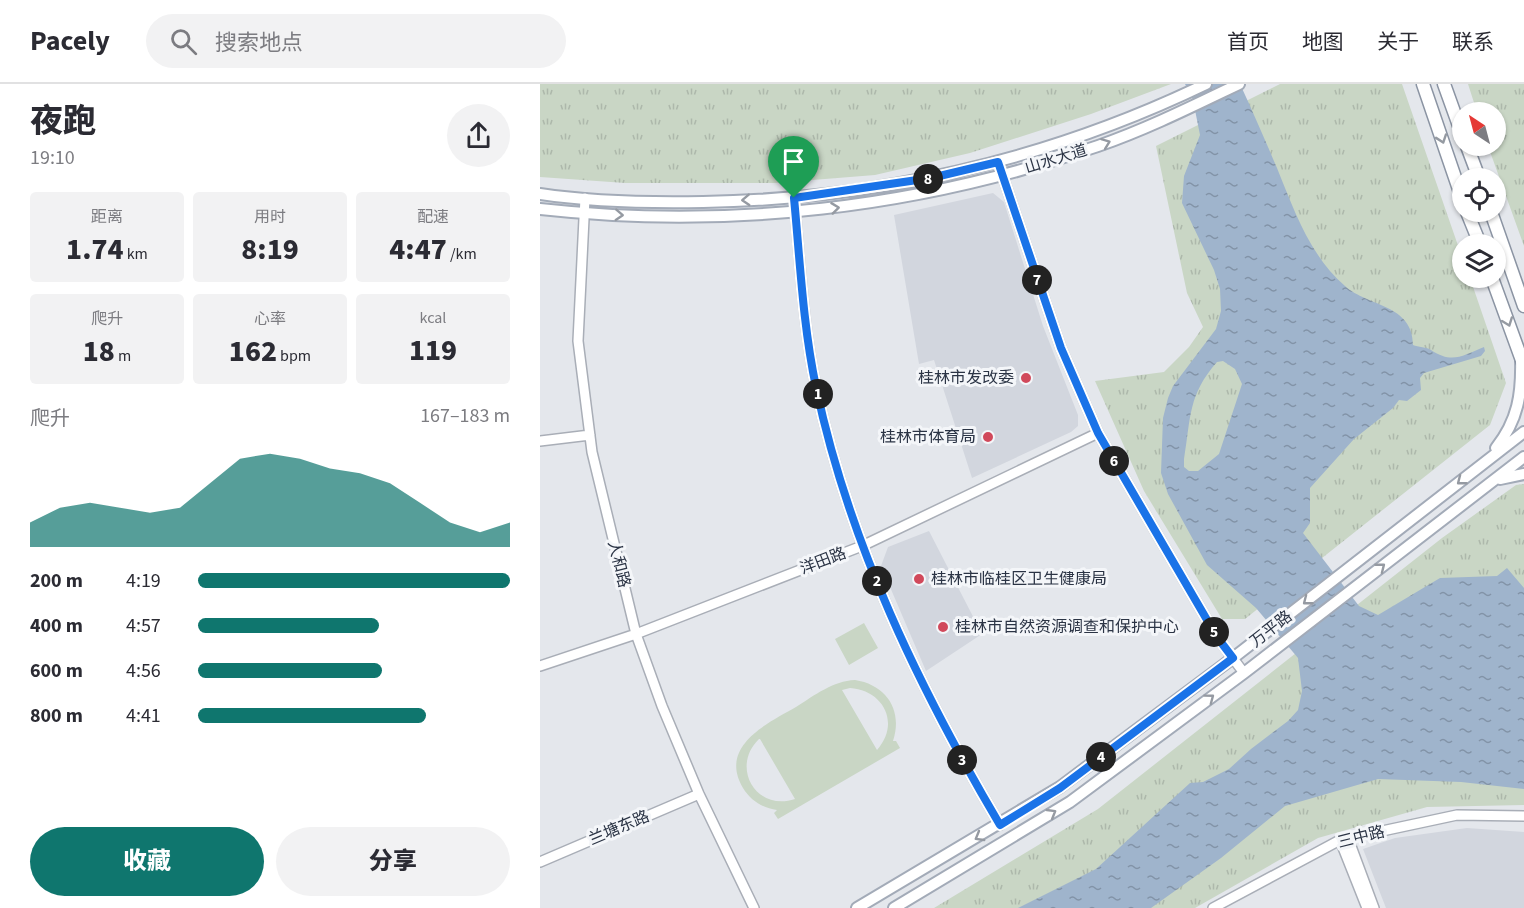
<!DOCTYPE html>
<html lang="zh">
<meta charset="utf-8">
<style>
body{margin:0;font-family:"Source Sans 3","Noto Sans SC",sans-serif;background:#f2f2f3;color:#2b2b33;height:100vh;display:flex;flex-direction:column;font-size:22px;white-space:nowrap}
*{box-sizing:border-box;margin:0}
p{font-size:20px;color:#7c7c81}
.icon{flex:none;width:33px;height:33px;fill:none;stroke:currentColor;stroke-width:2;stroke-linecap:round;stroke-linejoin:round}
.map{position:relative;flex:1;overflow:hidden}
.panel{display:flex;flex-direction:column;background:#fff;width:540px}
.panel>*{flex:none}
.needle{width:39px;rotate:324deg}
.controls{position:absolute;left:912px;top:18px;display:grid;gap:12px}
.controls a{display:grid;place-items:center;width:54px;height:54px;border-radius:50%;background:#fff;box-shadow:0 2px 4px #0004;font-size:30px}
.pin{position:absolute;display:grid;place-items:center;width:51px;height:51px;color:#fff;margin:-62px -26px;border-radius:50% 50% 50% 0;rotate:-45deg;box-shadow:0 0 6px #0007}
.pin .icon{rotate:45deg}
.km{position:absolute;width:30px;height:30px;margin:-15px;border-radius:50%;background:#222;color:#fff;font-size:16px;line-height:30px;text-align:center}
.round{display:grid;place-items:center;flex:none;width:63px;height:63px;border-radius:32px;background:#f2f2f3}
.head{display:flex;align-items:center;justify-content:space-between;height:102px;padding:0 30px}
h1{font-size:33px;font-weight:800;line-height:45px}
.stats{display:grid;grid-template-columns:repeat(3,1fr);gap:9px;height:102px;padding:6px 30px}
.stats div{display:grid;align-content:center;border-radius:6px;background:#f2f2f3;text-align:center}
.stats b{font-size:30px;font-weight:800}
.stats small{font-size:16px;font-weight:400}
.stats p{font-size:16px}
.chart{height:168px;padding:12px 30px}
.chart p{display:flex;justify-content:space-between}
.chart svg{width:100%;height:108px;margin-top:6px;fill:#0f766e;opacity:.7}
.action{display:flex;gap:12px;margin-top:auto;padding:12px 30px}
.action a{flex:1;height:69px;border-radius:36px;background:#0f766e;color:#fff;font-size:24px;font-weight:800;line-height:69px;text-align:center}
.action a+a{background:#f2f2f3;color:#2b2b33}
ul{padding:0 30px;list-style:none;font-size:20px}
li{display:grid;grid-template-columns:96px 72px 1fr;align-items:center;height:45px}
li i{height:15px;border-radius:8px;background:#0f766e}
header{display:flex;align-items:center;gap:36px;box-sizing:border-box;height:84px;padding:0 30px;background:#fff;border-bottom:2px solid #e1e1e2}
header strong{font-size:28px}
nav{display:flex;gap:33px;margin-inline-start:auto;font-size:21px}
.search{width:420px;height:54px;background:#f2f2f3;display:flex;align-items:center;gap:15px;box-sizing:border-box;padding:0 21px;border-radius:33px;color:#7c7c81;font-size:22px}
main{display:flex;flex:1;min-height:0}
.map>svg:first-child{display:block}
.built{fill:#d2d6de}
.grass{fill:#c9d6c5;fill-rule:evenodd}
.park{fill:url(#park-tufts)}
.water{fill:url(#water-ripples);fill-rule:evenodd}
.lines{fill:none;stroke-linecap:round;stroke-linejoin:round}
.secondary-casing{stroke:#a9aeb7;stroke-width:12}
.primary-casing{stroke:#a3abb8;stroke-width:14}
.highway-casing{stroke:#8b94a3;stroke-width:15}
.secondary{stroke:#fff;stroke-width:9}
.primary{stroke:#fff;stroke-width:10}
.highway{stroke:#fff;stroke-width:12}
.oneway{stroke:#959aa2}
.route-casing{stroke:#fff;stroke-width:12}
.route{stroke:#1a73e8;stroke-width:8}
.poi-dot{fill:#d1495b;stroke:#f4f6f9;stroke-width:2}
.labels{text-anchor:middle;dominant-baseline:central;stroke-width:6;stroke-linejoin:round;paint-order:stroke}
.street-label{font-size:16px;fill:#2b3445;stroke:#f4f6f9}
.poi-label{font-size:16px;fill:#2b3445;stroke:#f4f6f9;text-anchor:end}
</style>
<header>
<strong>Pacely</strong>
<div class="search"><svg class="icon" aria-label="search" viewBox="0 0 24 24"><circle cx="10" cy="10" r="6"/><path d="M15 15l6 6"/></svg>搜索地点</div>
<nav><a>首页</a><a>地图</a><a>关于</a><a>联系</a></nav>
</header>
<main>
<section class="panel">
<div class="head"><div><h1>夜跑</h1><p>19:10</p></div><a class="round"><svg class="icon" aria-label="share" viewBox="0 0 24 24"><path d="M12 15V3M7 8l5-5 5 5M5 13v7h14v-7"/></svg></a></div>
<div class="stats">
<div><p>距离</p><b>1.74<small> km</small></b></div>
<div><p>用时</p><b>8:19</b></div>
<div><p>配速</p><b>4:47<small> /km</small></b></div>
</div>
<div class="stats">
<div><p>爬升</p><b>18<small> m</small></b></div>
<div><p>心率</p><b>162<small> bpm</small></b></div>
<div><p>kcal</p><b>119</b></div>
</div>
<div class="chart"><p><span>爬升</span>167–183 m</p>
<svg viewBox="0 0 160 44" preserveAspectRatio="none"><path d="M0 44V34L10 28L20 26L30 28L40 30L50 28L60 18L70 8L80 6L90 8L100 12L110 14L120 18L130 26L140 34L150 38L160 34V44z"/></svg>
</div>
<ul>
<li><b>200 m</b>4:19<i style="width:100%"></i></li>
<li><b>400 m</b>4:57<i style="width:58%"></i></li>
<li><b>600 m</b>4:56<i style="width:59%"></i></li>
<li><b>800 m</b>4:41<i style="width:73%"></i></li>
</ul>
<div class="action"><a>收藏</a><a>分享</a></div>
</section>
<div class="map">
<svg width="984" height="824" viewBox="0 0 984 824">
<defs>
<pattern id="park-tufts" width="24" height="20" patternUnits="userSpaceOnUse" patternTransform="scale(1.5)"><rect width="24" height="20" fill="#c9d6c5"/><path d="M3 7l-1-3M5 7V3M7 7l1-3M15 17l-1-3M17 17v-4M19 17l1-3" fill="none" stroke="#adb8ab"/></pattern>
<pattern id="water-ripples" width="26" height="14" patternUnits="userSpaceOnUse" patternTransform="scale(1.5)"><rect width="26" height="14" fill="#9fb4cc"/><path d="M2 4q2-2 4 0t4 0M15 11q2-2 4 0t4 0" fill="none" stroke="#8293a7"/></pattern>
</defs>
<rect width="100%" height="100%" fill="#e4e7ec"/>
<!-- built -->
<path class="built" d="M453 109 464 118 503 242 538 331V342L531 348 432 394 394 276 379 280 354 131Z
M389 447 442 550 386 587 341 482 348 463Z
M927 744 984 748V824H846L823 765 855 754Z"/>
<!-- grass -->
<path class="grass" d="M324 539 338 564 309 581 295 555Z
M315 596C347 601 363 627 353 657H356L360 664 238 735 234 729 237 726C223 724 211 717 203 704 178 662 228 639 256 623 275 611 293 597 315 596ZM310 604C343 606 361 639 337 666L302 606ZM219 655H220L255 715C216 728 190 683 219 655Z"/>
<!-- park -->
<path class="park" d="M0 0H631L551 30 430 69 335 91 235 99H85L0 93Z
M740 0H862L922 173V194H930L966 299 950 341 705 535H682L604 407 555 297 624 288 649 263 663 243 647 209 616 62Z
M928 0H984V162L948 62H956V28H937Z
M984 400V721L887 723 778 754 655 824H394L558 725 902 454 976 401Z"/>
<!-- water -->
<path class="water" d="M645 0H700C713 28 725 56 737 84 754 126 770 172 805 202 828 223 873 220 873 261 878 263 887 263 891 266 912 280 922 272 944 263L945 267 941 272 884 289 880 294 881 306 867 317 859 316 853 324 814 355 770 404V439L763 449 819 522 838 531 900 494 957 492 967 484 984 504V705L921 698 838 695 745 722 681 774 611 824H478L556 785 650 699 663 698 689 685 711 665 748 637 758 626 762 607 758 574 716 524 667 481 628 410 621 389 623 334 628 314 633 302 676 245 681 227 680 205 674 186 642 119 644 92 660 51 653 16ZM683 277 695 285 702 300 679 370 658 387H649L644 383V375C651 333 648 311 677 278Z"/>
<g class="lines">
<defs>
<path id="secondary" d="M458 78 521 264 558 349 677 553 704 589
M45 114 38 257 52 368 96 550 122 622 159 710 214 824
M254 114C260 176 263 242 276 303 309 459 379 604 460 741
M0 357 50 351
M0 582 96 550 322 462 558 349
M808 754 834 824
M800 756 827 824
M0 778 159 710
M673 824 800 756 917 731 984 732"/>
<path id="primary" d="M0 110C53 118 109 119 163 118 338 115 508 76 666 0
M0 125C188 146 379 124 558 62 607 45 653 22 699 0
M956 364C978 336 982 310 981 275
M960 395 984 390
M317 824 520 703 693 574 984 348
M354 824 530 718 704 589 984 373"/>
<path id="highway" d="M883 0 922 114
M904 0 922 50
M927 62 939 94
M927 128 940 160
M951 128 984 222
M952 194 984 282"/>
</defs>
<!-- secondary casing -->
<use href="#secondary" class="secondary-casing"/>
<!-- primary casing -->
<use href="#primary" class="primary-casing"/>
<!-- highway casing -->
<use href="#highway" class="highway-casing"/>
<!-- secondary -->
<use href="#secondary" class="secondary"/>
<!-- primary -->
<use href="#primary" class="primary"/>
<!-- highway -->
<use href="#highway" class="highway"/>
</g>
<!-- one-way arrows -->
<defs><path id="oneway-chevron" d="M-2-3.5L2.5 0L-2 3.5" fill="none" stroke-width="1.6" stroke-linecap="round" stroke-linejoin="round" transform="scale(1.5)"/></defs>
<g class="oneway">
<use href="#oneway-chevron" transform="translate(902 55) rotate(71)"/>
<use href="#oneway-chevron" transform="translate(566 59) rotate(-21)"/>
<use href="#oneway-chevron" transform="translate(206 116) rotate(177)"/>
<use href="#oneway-chevron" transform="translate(295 124) rotate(-7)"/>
<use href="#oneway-chevron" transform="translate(79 131) rotate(3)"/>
<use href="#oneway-chevron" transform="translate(968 238) rotate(70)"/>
<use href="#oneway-chevron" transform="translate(921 397) rotate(142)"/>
<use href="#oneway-chevron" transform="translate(841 483) rotate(-38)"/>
<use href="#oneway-chevron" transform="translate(767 517) rotate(142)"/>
<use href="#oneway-chevron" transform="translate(670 614) rotate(-37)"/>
<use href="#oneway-chevron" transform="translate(512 729) rotate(-31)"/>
<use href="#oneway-chevron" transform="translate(439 753) rotate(150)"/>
</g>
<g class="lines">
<defs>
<path id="route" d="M458 78 521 264 558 349 677 553 693 574 520 704 460 741C379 604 309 459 276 303 263 242 260 177 254 114L391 94Z"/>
</defs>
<!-- route casing -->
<use href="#route" class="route-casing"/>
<!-- route -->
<use href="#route" class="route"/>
</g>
<!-- markers -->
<g class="poi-dot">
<circle cx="486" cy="294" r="6"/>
<circle cx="448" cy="353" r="6"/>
<circle cx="379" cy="495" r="6"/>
<circle cx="403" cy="543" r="6"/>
</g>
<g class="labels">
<!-- street labels -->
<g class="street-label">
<text transform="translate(516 75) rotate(-17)">山水大道</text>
<text transform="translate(283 477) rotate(-21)">洋田路</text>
<text transform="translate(79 480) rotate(76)">人和路</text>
<text transform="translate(731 545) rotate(-38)">万平路</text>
<text transform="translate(79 744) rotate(-23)">兰塘东路</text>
<text transform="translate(821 753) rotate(-14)">三中路</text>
</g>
<!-- poi labels -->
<g class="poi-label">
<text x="474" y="294">桂林市发改委</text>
<text x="436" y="353">桂林市体育局</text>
<text x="391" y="495" text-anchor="start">桂林市临桂区卫生健康局</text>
<text x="415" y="543" text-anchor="start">桂林市自然资源调查和保护中心</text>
</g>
</g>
</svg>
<div class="controls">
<a><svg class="needle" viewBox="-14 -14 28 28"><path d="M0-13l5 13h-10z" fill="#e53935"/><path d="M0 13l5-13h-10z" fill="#7c7c81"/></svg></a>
<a><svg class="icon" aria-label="locate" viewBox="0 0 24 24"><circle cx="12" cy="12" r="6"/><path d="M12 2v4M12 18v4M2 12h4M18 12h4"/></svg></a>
<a><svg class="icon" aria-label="layers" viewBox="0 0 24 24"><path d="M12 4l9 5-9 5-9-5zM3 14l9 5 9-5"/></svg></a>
</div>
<div class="pin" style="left:254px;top:114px;background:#1e9e55"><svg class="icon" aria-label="arrive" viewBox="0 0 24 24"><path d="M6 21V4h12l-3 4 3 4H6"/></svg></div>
<b class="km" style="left:278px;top:310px">1</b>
<b class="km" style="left:337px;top:497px">2</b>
<b class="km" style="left:422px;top:676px">3</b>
<b class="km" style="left:561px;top:673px">4</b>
<b class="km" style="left:674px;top:548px">5</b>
<b class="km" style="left:574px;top:377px">6</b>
<b class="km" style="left:497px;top:196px">7</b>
<b class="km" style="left:388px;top:95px">8</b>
</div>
</main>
